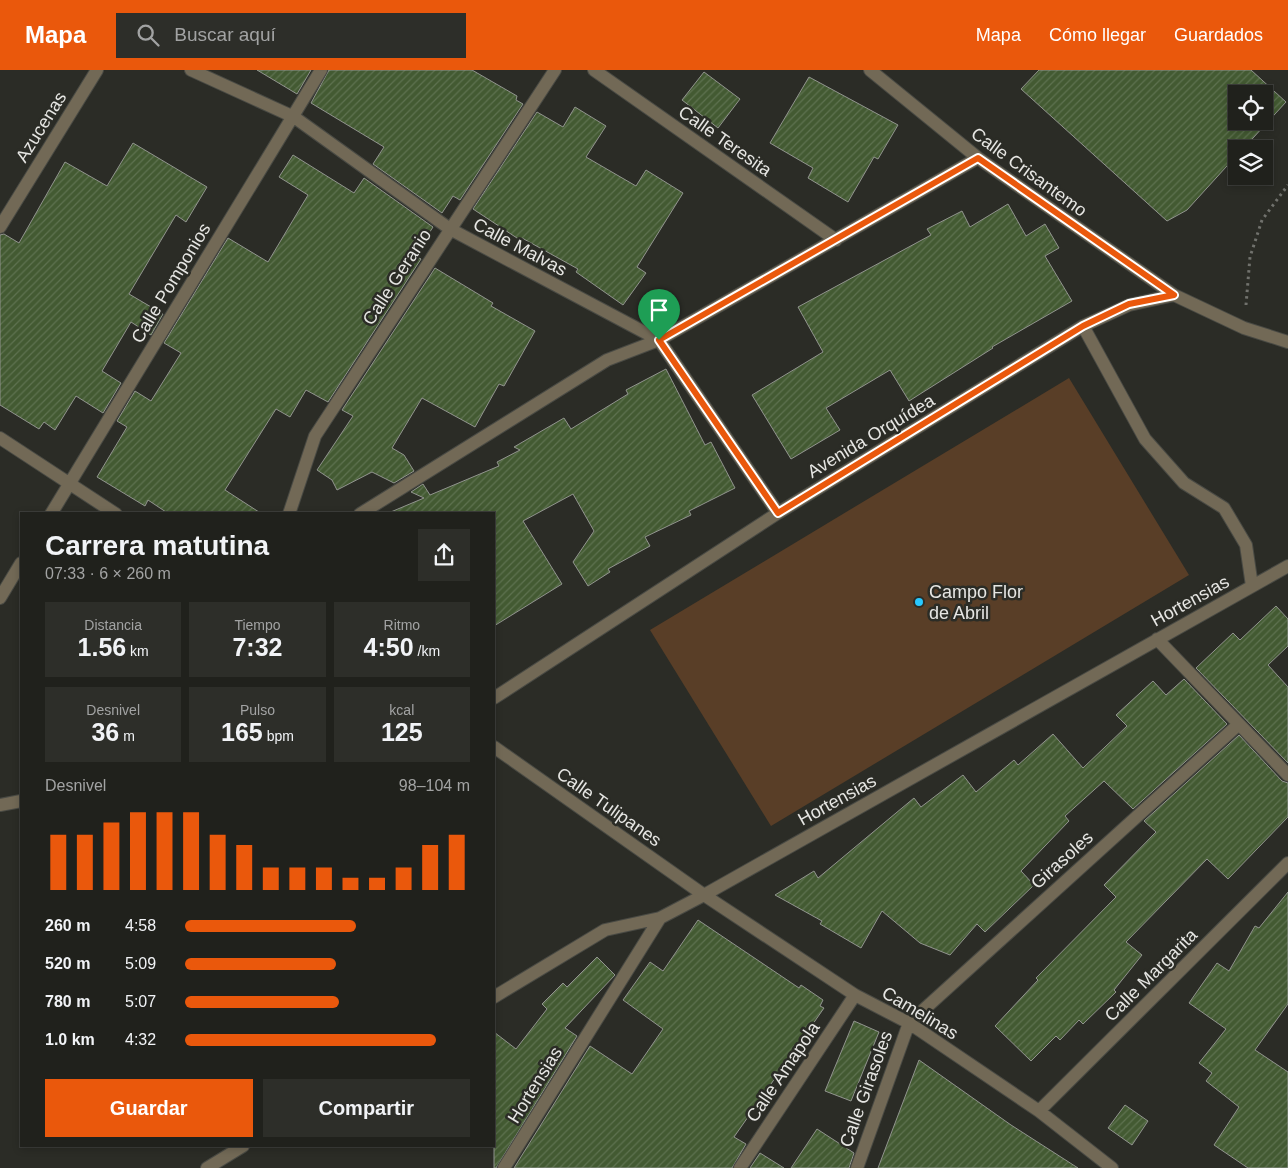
<!DOCTYPE html>
<html lang="es">
<meta charset="utf-8">
<style>
body{margin:0;font-family:Arial,sans-serif;background:#2d2e29;color:#f1f3f6;height:100vh;display:flex;flex-direction:column;font-size:19px;white-space:nowrap}
*{box-sizing:border-box;margin:0}
p{font-size:16px;color:#a2a3a3}
.icon{flex:none;width:28px;height:28px;fill:none;stroke:currentColor;stroke-width:2;stroke-linecap:round;stroke-linejoin:round}
.map{position:relative;flex:1;overflow:hidden}
.drawer{position:absolute;left:20px;top:442px;width:475px;height:635px;display:flex;flex-direction:column;background:#20211c;border-radius:0px;box-shadow:0 2px 8px #0003,0 0 0 1px #3d3e3b}
.drawer>*{flex:none}
.controls{position:absolute;left:1228px;top:15px;display:grid;gap:10px}
.controls a{display:grid;place-items:center;width:45px;height:45px;border-radius:0px;background:#20211c;box-shadow:0 2px 8px #0003,0 0 0 1px #3d3e3b;font-size:25px}
.pin{position:absolute;display:grid;place-items:center;width:42px;height:42px;color:#fff;margin:-51px -21px;border-radius:50% 50% 50% 0;rotate:-45deg;box-shadow:0 0 5px #0007}
.pin .icon{rotate:45deg}
.round{display:grid;place-items:center;flex:none;width:52px;height:52px;border-radius:0px;background:#2d2e29}
.head{display:flex;align-items:center;justify-content:space-between;height:85px;padding:0 25px}
h1{font-size:28px;font-weight:800;line-height:38px}
.figures{display:grid;grid-template-columns:repeat(3,1fr);gap:8px;height:85px;padding:5px 25px}
.figures div{display:grid;align-content:center;border-radius:0px;background:#2d2e29;text-align:center}
.figures b{font-size:25px;font-weight:800}
.figures small{font-size:14px;font-weight:400}
.figures p{font-size:14px}
.chart{height:140px;padding:10px 25px}
.chart p{display:flex;justify-content:space-between}
.chart svg{width:100%;height:90px;margin-top:5px;stroke:#ea580c;stroke-width:6}
.cta{display:flex;gap:10px;margin-top:auto;padding:10px 25px}
.cta a{flex:1;height:58px;border-radius:0px;background:#ea580c;color:#fff;font-size:20px;font-weight:800;line-height:58px;text-align:center}
.cta a+a{background:#2d2e29;color:#f1f3f6}
ul{padding:0 25px;list-style:none;font-size:16px}
li{display:grid;grid-template-columns:80px 60px 1fr;align-items:center;height:38px}
li i{height:12px;border-radius:6px;background:#ea580c}
header{display:flex;align-items:center;gap:30px;box-sizing:border-box;height:70px;padding:0 25px;background:#ea580c;color:#fff}
header strong{font-size:24px}
nav{display:flex;gap:28px;margin-inline-start:auto;font-size:18px}
.search{width:350px;height:45px;background:#2d2e29;display:flex;align-items:center;gap:12px;box-sizing:border-box;padding:0 18px;border-radius:0px;color:#a2a3a3;font-size:19px}
.map>svg:first-child{display:block}
.garden{fill:#593e27}
.building{fill:url(#building-hatch);stroke:#91948e;fill-rule:evenodd}
.lines{fill:none;stroke-linecap:round;stroke-linejoin:round}
.minor-casing{stroke:#494a44;stroke-width:14}
.path{stroke:#71726d;stroke-width:3;stroke-dasharray:2.5 4;stroke-linecap:butt}
.minor{stroke:#726956;stroke-width:12}
.route-casing{stroke:#fff;stroke-width:10}
.route{stroke:#ea580c;stroke-width:6}
.poi-dot{fill:#28c8ff;stroke:#2b2c26;stroke-width:2}
.labels{text-anchor:middle;dominant-baseline:central;stroke-width:5;stroke-linejoin:round;paint-order:stroke}
.street-label{font-size:18px;fill:#e6e6e3;stroke:#2b2c26}
.poi-label{font-size:18px;fill:#e6e6e3;stroke:#2b2c26;text-anchor:start}
</style>
<header>
<strong>Mapa</strong>
<div class="search"><svg class="icon" aria-label="search" viewBox="0 0 24 24"><circle cx="10" cy="10" r="6"/><path d="M15 15l6 6"/></svg>Buscar aquí</div>
<nav><a>Mapa</a><a>Cómo llegar</a><a>Guardados</a></nav>
</header>
<div class="map">
<svg width="1288" height="1098" viewBox="0 0 1288 1098">
<defs>
<pattern id="building-hatch" width="6" height="6" patternUnits="userSpaceOnUse" patternTransform="scale(1.25)"><rect width="6" height="6" fill="#435a32"/><path d="M-1 1l2-2M0 6l6-6M5 7l2-2" fill="none" stroke="#5e7250"/></pattern>
</defs>
<rect width="100%" height="100%" fill="#2b2c26"/>
<!-- garden -->
<path class="garden" d="M1069 308 1189 505 771 756 650 560Z"/>
<!-- building -->
<path class="building" d="M257 0H311L297 24Z
M329 0H472L517 26 516 30 523 34 460 130 453 126 442 143 373 94 384 77 311 33Z
M1039 0H1251L1286 32 1243 79H1236V86L1187 140 1167 151 1021 19ZM1236 24H1264V51H1236Z
M704 2 740 29 718 58 682 30Z
M809 7 898 55 878 89 874 87 848 132 808 108 813 98 770 73Z
M575 37 606 56 586 87 636 116 646 100 683 123 637 197 646 203 623 235 576 202 578 199 522 168 520 170 473 139 537 42 563 57Z
M133 73 207 117 186 152 176 145 129 224 163 244 151 265 131 252 102 301 121 313 103 343 76 326 55 360 44 352 39 359 0 335V165L4 164 19 173 65 92 107 116Z
M293 85 354 123 364 108 433 157 415 185 421 189 328 332 306 320 290 347 276 339 225 420 262 444H169L148 430 145 436 97 407 127 357 117 351 135 321 151 331 181 283 164 273 228 168 268 192 308 125 279 107Z
M1008 134 1026 166 1045 154 1059 178 1045 186 1072 231 992 277 993 278 909 331 890 300 826 338 840 360 791 389 752 325 823 282 798 237 931 165 927 159 962 141 970 157Z
M435 198 493 233 491 236 535 261 504 316 499 314 475 357 422 328 392 378 404 385 414 401 394 413 372 402 337 420 332 410 317 400 353 346 342 340Z
M666 299 705 375 711 372 735 418 689 441 691 445 645 467 650 476 608 499 610 502 588 516 573 492 594 461 573 424 523 451 562 514 494 556V444H386L424 428 411 422 423 414 430 425 499 396 497 392 520 380 514 377 564 348 571 359 628 324 626 320Z
M1276 536 1288 549V576L1268 595 1288 617V693L1196 598 1233 563 1240 570Z
M1184 609 1227 654 1133 739 1104 711 1065 746 1069 751 1021 801 1034 815 985 862 977 854 950 885 920 873 882 841 861 878 820 854 822 851 775 825 814 801 818 808 914 728 921 737 963 705 976 722 1014 690 1018 695 1053 664 1083 698 1127 656 1116 645 1153 611 1166 625Z
M1239 665 1282 711 1288 713V747L1228 809 1207 789 1126 872 1142 885 1114 920 1116 922 1083 954 1079 950 1060 970 1056 966 1031 991 995 956 1038 910 1036 908 1116 827 1104 815 1156 762 1144 751Z
M1288 822V934L1255 980 1288 1002V1098H1248L1214 1075 1239 1037 1206 1011 1212 1003 1199 993 1226 959 1189 933 1217 893 1229 901 1255 856 1259 858Z
M698 850 799 918 801 915 823 930 820 936 824 938 734 1067 746 1074 732 1098H514L590 976 632 1004 663 959 623 930 650 892 663 901Z
M597 887 615 905 565 958 577 966 496 1098H494V962L516 979 547 939 542 934 563 913 567 917Z
M854 951 879 962 851 1031 825 1021Z
M919 990 1011 1055 1078 1098H878Z
M1125 1035 1148 1051 1132 1075 1108 1058Z
M817 1059 854 1083 849 1098H791Z
M760 1083 784 1098H750Z"/>
<g class="lines">
<defs>
<path id="minor" d="M191 0 294 47 450 159 659 270 778 443
M594 0 836 170
M870 0 978 88 1174 225
M0 157 97 0
M1083 256 1145 369 1184 413 1224 438 1246 475 1252 516
M0 368 116 444
M51 444 321 0
M289 444 315 366 555 0
M360 444 607 290 659 270 978 88
M0 528 21 493
M1157 569 1288 705
M494 628 778 443 1083 256 1129 235 1174 225 1244 258 1288 272
M494 677 704 825 855 925 909 953 1039 1041 1112 1098
M0 735 21 731
M494 927 605 860 660 848
M1039 1041 1288 793
M207 1098 243 1076
M504 1098 660 848 704 825 1288 496
M740 1098 855 925
M857 1098 909 953 1239 654"/>
</defs>
<!-- minor casing -->
<use href="#minor" class="minor-casing"/>
<!-- path -->
<path class="path" d="M1246 235 1250 187 1262 150 1288 115"/>
<!-- minor -->
<use href="#minor" class="minor"/>
</g>
<g class="lines">
<defs>
<path id="route" d="M978 88 1174 225 1129 234 1083 256 778 443 659 270Z"/>
</defs>
<!-- route casing -->
<use href="#route" class="route-casing"/>
<!-- route -->
<use href="#route" class="route"/>
</g>
<!-- markers -->
<circle class="poi-dot" cx="919" cy="532" r="5"/>
<g class="labels">
<!-- street labels -->
<g class="street-label">
<text transform="translate(41 57) rotate(-58)">Azucenas</text>
<text transform="translate(725 71) rotate(35)">Calle Teresita</text>
<text transform="translate(1029 102) rotate(36)">Calle Crisantemo</text>
<text transform="translate(520 177) rotate(28)">Calle Malvas</text>
<text transform="translate(397 207) rotate(-57)">Calle Geranio</text>
<text transform="translate(171 213) rotate(-59)">Calle Pomponios</text>
<text transform="translate(871 366) rotate(-31)">Avenida Orquídea</text>
<text transform="translate(1190 531) rotate(-29)">Hortensias</text>
<text transform="translate(837 730) rotate(-29)">Hortensias</text>
<text transform="translate(609 737) rotate(35)">Calle Tulipanes</text>
<text transform="translate(1062 790) rotate(-42)">Girasoles</text>
<text transform="translate(1151 905) rotate(-45)">Calle Margarita</text>
<text transform="translate(920 943) rotate(31)">Camelinas</text>
<text transform="translate(783 1002) rotate(-56)">Calle Amapola</text>
<text transform="translate(535 1015) rotate(-58)">Hortensias</text>
<text transform="translate(866 1019) rotate(-70)">Calle Girasoles</text>
</g>
<!-- poi labels -->
<g class="poi-label">
<text x="929" y="522">Campo Flor<tspan x="929" dy="21">de Abril</tspan></text>
</g>
</g>
</svg>
<div class="controls">
<a><svg class="icon" aria-label="locate" viewBox="0 0 24 24"><circle cx="12" cy="12" r="6"/><path d="M12 2v4M12 18v4M2 12h4M18 12h4"/></svg></a>
<a><svg class="icon" aria-label="layers" viewBox="0 0 24 24"><path d="M12 4l9 5-9 5-9-5zM3 14l9 5 9-5"/></svg></a>
</div>
<div class="pin" style="left:659px;top:270px;background:#1e9e55"><svg class="icon" aria-label="arrive" viewBox="0 0 24 24"><path d="M6 21V4h12l-3 4 3 4H6"/></svg></div>
<section class="drawer">
<div class="head"><div><h1>Carrera matutina</h1><p>07:33 · 6 × 260 m</p></div><a class="round"><svg class="icon" aria-label="share" viewBox="0 0 24 24"><path d="M12 15V3M7 8l5-5 5 5M5 13v7h14v-7"/></svg></a></div>
<div class="figures">
<div><p>Distancia</p><b>1.56<small> km</small></b></div>
<div><p>Tiempo</p><b>7:32</b></div>
<div><p>Ritmo</p><b>4:50<small> /km</small></b></div>
</div>
<div class="figures">
<div><p>Desnivel</p><b>36<small> m</small></b></div>
<div><p>Pulso</p><b>165<small> bpm</small></b></div>
<div><p>kcal</p><b>125</b></div>
</div>
<div class="chart"><p><span>Desnivel</span>98–104 m</p>
<svg viewBox="0 0 160 44" preserveAspectRatio="none"><path d="M5 44V17M15 44V17M25 44V11M35 44V6M45 44V6M55 44V6M65 44V17M75 44V22M85 44V33M95 44V33M105 44V33M115 44V38M125 44V38M135 44V33M145 44V22M155 44V17"/></svg>
</div>
<ul>
<li><b>260 m</b>4:58<i style="width:60%"></i></li>
<li><b>520 m</b>5:09<i style="width:53%"></i></li>
<li><b>780 m</b>5:07<i style="width:54%"></i></li>
<li><b>1.0 km</b>4:32<i style="width:88%"></i></li>
</ul>
<div class="cta"><a>Guardar</a><a>Compartir</a></div>
</section>
</div>
